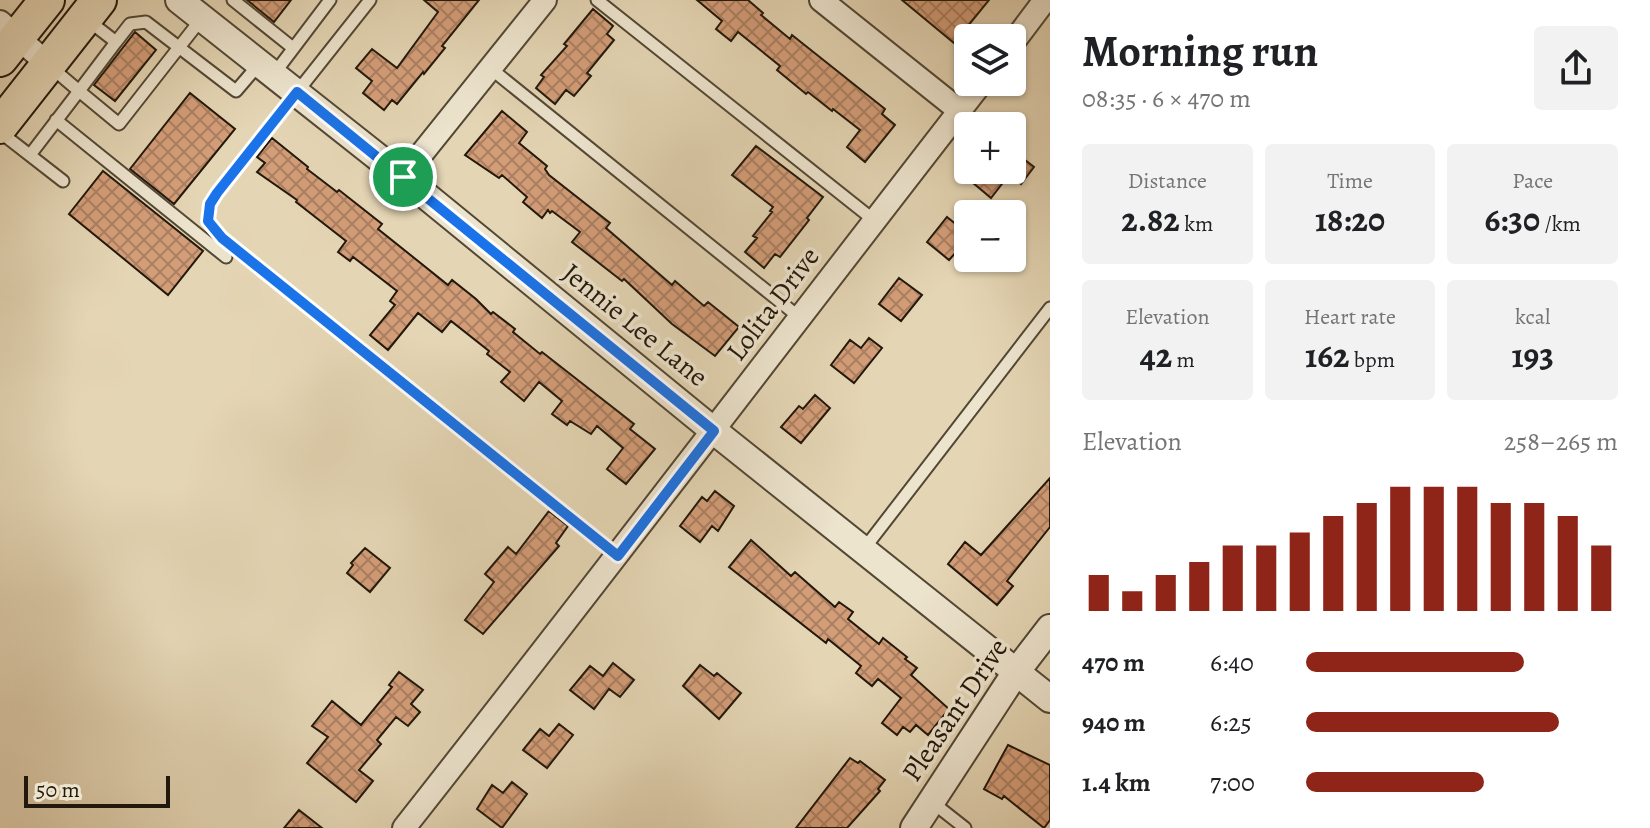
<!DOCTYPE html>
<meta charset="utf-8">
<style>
body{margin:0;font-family:Alegreya,serif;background:#f2f2f2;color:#202124;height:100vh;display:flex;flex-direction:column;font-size:30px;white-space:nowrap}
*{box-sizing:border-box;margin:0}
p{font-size:26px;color:#757577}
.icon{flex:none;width:44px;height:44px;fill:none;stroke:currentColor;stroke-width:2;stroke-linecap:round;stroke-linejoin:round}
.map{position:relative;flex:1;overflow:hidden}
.side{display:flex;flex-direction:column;background:#fff;width:600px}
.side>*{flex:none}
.controls{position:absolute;left:954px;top:24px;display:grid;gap:16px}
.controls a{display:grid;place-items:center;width:72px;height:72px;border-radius:8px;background:#fff;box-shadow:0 2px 6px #0004;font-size:40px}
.scale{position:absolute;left:24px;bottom:20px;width:146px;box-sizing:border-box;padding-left:8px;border:4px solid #22180b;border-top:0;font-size:22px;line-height:28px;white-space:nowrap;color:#22180b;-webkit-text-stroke:6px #ede4ce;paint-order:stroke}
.pin{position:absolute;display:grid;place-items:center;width:68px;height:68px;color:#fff;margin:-34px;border:4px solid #fff;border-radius:50%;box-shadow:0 2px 8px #0007}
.round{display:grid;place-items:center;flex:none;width:84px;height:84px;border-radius:8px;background:#f2f2f2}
.summary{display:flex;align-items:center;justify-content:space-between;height:136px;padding:0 32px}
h1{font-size:44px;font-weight:700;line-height:60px}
.stats{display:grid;grid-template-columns:repeat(3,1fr);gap:12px;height:136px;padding:8px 32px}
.stats div{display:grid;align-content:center;border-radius:8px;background:#f2f2f2;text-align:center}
.stats b{font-size:34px;font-weight:700}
.stats small{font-size:22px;font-weight:400}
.stats p{font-size:22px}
.chart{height:224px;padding:16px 32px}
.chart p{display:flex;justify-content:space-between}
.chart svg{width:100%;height:144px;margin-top:8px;stroke:#8f2418;stroke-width:6}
ul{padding:0 32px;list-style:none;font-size:26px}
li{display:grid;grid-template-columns:128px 96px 1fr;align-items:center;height:60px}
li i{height:20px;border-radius:10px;background:#8f2418}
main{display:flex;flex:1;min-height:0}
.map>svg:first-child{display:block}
.building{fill:url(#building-cross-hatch);stroke:#22180b;stroke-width:2}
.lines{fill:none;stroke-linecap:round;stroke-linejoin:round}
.service-casing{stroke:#524735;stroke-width:15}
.minor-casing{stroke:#524735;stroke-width:26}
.tertiary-casing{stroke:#524735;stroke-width:30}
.primary-casing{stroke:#22180b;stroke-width:38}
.service{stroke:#ede4ce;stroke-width:11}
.minor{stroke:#ede4ce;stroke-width:22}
.tertiary{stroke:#ede4ce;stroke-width:26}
.primary{stroke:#e4d5b4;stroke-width:34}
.route-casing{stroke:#fff;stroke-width:16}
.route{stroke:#1a73e8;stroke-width:10}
.labels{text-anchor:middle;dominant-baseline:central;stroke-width:7;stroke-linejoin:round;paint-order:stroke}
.street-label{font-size:28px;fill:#22180b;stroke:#ede4ce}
</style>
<main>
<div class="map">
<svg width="1050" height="828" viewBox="0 0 1050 828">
<defs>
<pattern id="building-cross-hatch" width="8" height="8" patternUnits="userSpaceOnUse" patternTransform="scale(2)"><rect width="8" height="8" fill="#d39d78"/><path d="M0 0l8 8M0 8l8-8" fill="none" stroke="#ab7f61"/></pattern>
</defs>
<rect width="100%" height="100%" fill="#e4d5b4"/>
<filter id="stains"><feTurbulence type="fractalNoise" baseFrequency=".0025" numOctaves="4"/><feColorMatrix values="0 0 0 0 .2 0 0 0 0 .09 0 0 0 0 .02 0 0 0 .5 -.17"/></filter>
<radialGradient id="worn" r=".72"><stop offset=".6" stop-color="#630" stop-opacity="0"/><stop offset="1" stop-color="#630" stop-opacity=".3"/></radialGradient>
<!-- building -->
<path class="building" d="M247 0H291L274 22Z
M424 0H479L442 46 445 48 424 74 423 72 397 104 392 100 384 110 363 93 372 81 356 68 372 49 397 68 438 12Z
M697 0H748L763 13 761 15 790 39 792 35 885 109 882 114 895 125 865 162 847 147 860 130 833 109 832 111 808 92 806 94 777 70 780 66 738 32 731 41 716 29 722 21Z
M902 0H989L954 43Z
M593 9 613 26 607 34 614 40 587 73 591 76 574 96 566 90 555 104 536 88 544 77 541 75 567 46 564 44Z
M135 32 156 50 115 101 94 85Z
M190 93 235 129 174 204 130 169Z
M502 111 527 132 519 143 547 166 545 169 549 175 610 223 606 228 672 285 675 281 704 306 708 302 739 327 715 356 672 324 624 279 622 281 572 242 580 232 552 211 550 213 548 210 542 218 523 202 527 197 502 175 499 178 465 155Z
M272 138 308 167 307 169 337 192 339 190 382 224 378 229 448 285 452 280 476 299 491 314 493 312 515 329 513 332 540 354 542 352 634 424 630 429 655 449 626 484 607 469 623 448 597 426 591 434 570 421 567 425 552 414 562 401 539 382 524 401 501 382 510 372 487 354 489 351 451 321 442 332 418 313 388 350 370 335 395 305 390 301 397 291 353 257 350 261 338 252 346 241 296 202 297 200 257 172 265 163 257 157Z
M756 146 823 197 807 218 809 220 780 257 775 254 764 268 745 252 757 238 753 236 772 212 770 211 773 207 732 175Z
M1012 150 1034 167 1021 184 1012 176V171L991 198 972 182 981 170H1012Z
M103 171 203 251 168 295 69 214Z
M947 217 968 234V258L958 250 949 260 927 242Z
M899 278 922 295 901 321 879 304Z
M869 338 882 348 854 383 831 365 850 340 861 348Z
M815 395 830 408 801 443 781 427 799 406 803 409Z
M1050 478V527L1007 581 1013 586 997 605 948 564 965 542 981 555Z
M715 491 734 506 718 531 712 526 700 542 680 526 702 497 707 501Z
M549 511 568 526 556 543 559 546 483 634 465 620 494 582 485 574 508 547 516 554Z
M751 540 791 576 795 572 835 607 839 602 853 612 848 619 879 644 883 638 907 657 905 659 917 668 911 675 949 709 928 735 916 725 910 732 903 727 897 735 882 723 901 698 878 679 872 686 856 673 861 666 828 639 826 643 729 567Z
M365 548 390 568 370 592 347 573 353 565 351 563Z
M613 663 634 680 620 697 609 689 594 709 570 690 590 666 603 676Z
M700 665 714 676 717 673 741 693 719 719 683 686Z
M399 672 423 690 411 704 420 712 408 726 396 717 377 740 381 744 359 770 373 781 356 802 307 763 328 737 312 726 332 701 361 725 392 687 389 685Z
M559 724 573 735 547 768 523 750 540 729 549 736Z
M1008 745 1050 765V820L1044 828 1004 796 1002 799 984 789Z
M850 758 858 763 860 761 885 780 878 789 880 791 847 828H796Z
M512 782 527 794 502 828 477 809 492 785 503 793Z
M299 810 322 828H284Z"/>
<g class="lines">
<defs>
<path id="service" d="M233 0 293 48
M370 0 217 193 210 204 208 221 222 238 618 556
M597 0 875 221
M116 42 130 24 146 22 236 91 260 63
M52 68 79 91 116 42 89 21
M490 68 799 317
M274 74 330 0
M56 120 226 257
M0 132 63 181
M30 155 79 91 119 124 202 18
M864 549 1050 308
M932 802 965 828"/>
<path id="minor" d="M821 0 960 111
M0 22 49 65
M1012 44 1045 0
M403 177 545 0
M404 828C599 581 789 330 982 82"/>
<path id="tertiary" d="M179 0 403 177 714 431 1050 699
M914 828 1016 672 1050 628"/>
<path id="primary" d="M0 59 47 0
M0 126 99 0"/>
</defs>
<!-- service casing -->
<use href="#service" class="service-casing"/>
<!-- minor casing -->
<use href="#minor" class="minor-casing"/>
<!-- tertiary casing -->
<use href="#tertiary" class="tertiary-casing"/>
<!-- primary casing -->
<use href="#primary" class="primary-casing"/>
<!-- service -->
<use href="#service" class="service"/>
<!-- minor -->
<use href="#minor" class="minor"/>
<!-- tertiary -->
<use href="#tertiary" class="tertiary"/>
<!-- primary -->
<use href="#primary" class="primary"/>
</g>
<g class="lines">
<defs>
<path id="route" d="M297 92 714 431 618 556 222 238 208 221 210 204 217 193Z"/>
</defs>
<!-- route casing -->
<use href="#route" class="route-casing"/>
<!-- route -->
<use href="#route" class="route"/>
</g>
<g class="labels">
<!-- street labels -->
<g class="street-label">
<text transform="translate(773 304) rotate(-53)">Lolita Drive</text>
<text transform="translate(635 325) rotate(39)">Jennie Lee Lane</text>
<text transform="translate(955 710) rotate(-56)">Pleasant Drive</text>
</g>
</g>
<rect width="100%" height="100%" filter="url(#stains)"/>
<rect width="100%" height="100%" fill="url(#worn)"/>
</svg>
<div class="controls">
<a><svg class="icon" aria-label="layers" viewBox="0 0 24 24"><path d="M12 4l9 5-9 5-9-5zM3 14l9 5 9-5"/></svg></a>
<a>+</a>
<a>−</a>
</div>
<div class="scale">50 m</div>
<div class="pin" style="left:403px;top:177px;background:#1e9e55"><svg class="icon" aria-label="arrive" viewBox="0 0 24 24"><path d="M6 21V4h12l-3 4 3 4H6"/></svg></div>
</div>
<section class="side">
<div class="summary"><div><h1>Morning run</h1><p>08:35 · 6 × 470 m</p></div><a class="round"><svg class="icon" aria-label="share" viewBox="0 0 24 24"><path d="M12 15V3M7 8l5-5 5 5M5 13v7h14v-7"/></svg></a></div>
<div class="stats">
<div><p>Distance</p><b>2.82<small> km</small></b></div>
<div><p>Time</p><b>18:20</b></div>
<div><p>Pace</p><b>6:30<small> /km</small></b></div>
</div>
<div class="stats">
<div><p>Elevation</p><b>42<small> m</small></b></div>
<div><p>Heart rate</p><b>162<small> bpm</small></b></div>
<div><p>kcal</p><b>193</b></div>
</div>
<div class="chart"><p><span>Elevation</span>258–265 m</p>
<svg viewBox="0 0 160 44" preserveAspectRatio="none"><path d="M5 44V33M15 44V38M25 44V33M35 44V29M45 44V24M55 44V24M65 44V20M75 44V15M85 44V11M95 44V6M105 44V6M115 44V6M125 44V11M135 44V11M145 44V15M155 44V24"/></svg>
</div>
<ul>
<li><b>470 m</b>6:40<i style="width:70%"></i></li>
<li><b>940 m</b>6:25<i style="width:81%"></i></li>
<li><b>1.4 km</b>7:00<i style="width:57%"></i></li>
</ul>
</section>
</main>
